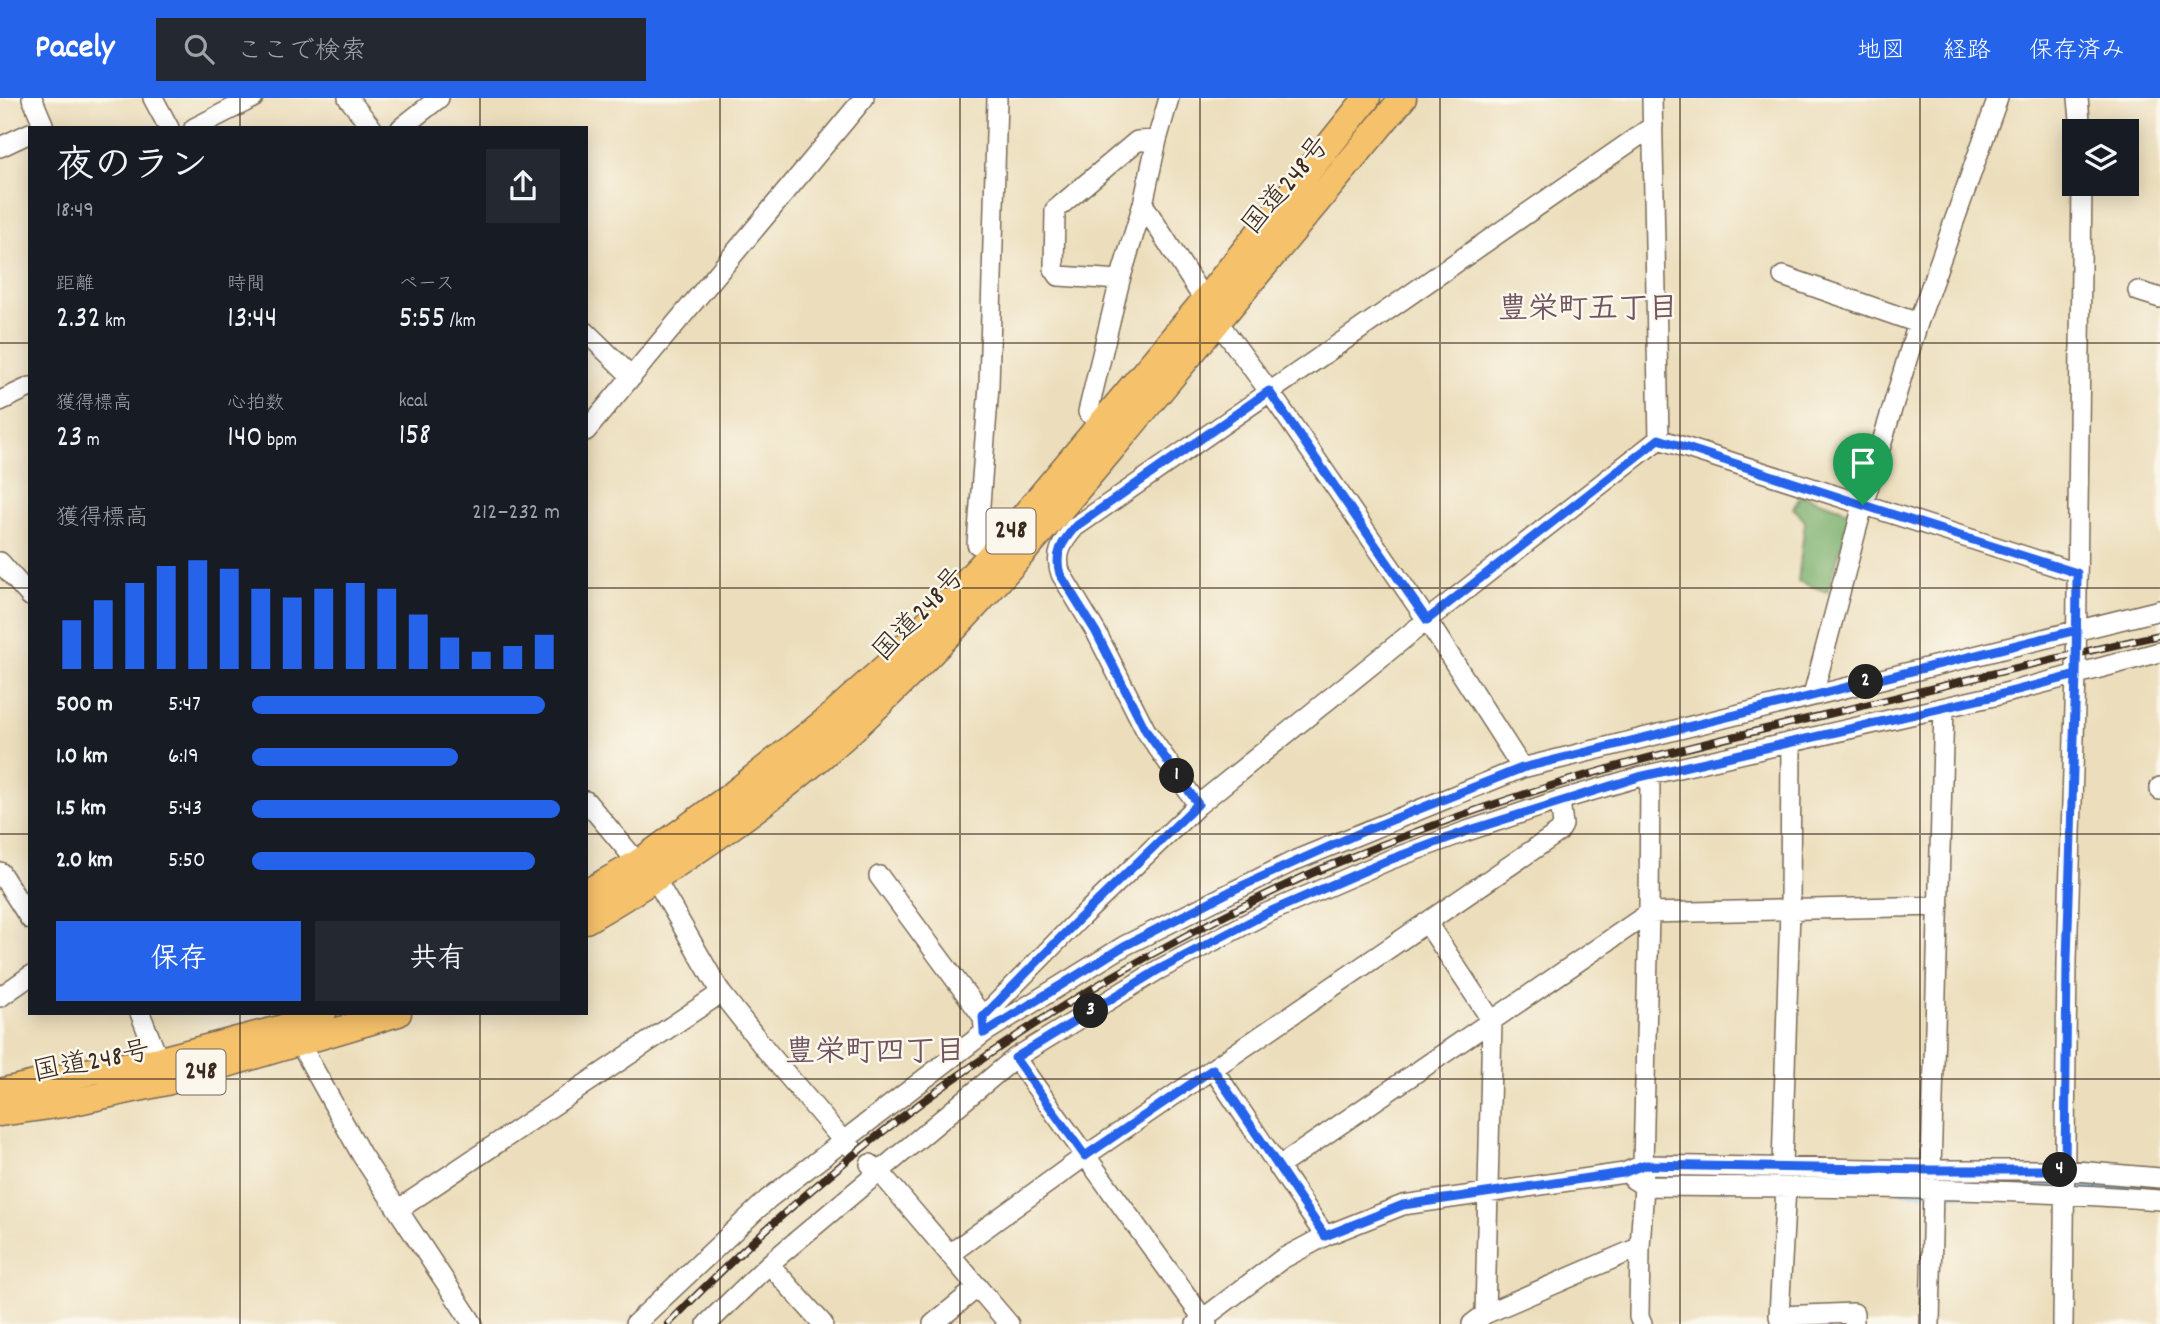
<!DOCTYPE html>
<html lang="ja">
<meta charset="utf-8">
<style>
body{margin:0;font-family:Dekko,"Klee One",sans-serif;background:#242831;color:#f1f3f6;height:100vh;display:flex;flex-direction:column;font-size:26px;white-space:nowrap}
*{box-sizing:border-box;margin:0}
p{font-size:23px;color:#9ea1a6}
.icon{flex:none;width:38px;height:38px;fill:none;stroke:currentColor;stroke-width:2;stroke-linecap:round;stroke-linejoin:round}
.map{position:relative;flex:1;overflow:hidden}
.drawer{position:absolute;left:28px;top:28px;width:560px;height:889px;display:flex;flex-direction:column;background:#171b24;border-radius:0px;box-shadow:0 4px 18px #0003}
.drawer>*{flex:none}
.tools{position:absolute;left:2062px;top:21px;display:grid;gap:14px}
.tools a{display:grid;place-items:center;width:77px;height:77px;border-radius:0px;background:#171b24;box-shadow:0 4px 18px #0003;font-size:35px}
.pin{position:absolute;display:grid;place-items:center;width:60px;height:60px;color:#fff;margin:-72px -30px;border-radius:50% 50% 50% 0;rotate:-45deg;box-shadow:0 0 7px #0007}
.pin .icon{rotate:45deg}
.km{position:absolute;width:35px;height:35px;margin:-18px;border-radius:50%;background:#222;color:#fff;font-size:19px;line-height:35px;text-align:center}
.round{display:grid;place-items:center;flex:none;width:74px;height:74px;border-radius:0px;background:#242831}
.summary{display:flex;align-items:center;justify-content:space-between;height:119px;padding:0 28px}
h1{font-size:38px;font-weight:600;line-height:52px}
.metrics{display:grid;grid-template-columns:repeat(3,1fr);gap:10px;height:119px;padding:7px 28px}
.metrics div{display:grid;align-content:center}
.metrics b{font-size:30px;font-weight:600}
.metrics small{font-size:19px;font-weight:400}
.metrics p{font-size:19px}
.chart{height:196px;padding:14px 28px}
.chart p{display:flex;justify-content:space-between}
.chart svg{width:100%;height:126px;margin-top:7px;stroke:#2563eb;stroke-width:6}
.button{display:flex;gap:14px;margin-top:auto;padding:14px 28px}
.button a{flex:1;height:80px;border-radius:0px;background:#2563eb;color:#fff;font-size:28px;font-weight:600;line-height:80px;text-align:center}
.button a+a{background:#242831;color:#f1f3f6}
ul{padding:0 28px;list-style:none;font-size:23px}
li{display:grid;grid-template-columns:112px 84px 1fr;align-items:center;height:52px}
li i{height:18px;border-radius:9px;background:#2563eb}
header{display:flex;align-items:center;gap:42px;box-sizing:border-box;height:98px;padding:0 35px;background:#2563eb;color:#fff}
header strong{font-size:33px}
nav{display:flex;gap:38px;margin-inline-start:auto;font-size:24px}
.search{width:490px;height:63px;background:#242831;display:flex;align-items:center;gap:18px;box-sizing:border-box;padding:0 24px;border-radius:0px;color:#9ea1a6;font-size:26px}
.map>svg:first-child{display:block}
.forest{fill:#79ae6a;stroke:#5a6c44;stroke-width:2}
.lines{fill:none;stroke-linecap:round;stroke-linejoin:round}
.river{stroke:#73b2e6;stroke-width:32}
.minor-casing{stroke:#796955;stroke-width:22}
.highway-casing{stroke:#796955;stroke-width:29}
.minor{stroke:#fff;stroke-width:19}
.highway{stroke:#f5c16b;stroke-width:26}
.rail-casing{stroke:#3b2a1e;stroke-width:8}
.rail{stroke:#fbf7ec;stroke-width:5;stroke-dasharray:16;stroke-linecap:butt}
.route-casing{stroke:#fff;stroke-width:14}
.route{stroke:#2563eb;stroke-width:9}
.grid{fill:none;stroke:#3b2a1e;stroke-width:2;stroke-opacity:0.55}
.labels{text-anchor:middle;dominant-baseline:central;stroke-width:5;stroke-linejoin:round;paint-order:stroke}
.shield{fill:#fbf7ec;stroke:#75685c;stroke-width:2}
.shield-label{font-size:26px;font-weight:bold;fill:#3b2a1e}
.street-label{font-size:28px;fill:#3b2a1e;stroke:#fbf7ec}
.neighbourhood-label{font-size:30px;font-weight:bold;fill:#70545f;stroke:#fbf7ec}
</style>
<header>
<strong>Pacely</strong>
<div class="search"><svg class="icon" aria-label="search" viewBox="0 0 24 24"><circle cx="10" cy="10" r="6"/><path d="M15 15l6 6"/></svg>ここで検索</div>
<nav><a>地図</a><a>経路</a><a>保存済み</a></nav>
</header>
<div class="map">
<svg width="2160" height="1226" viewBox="0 0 2160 1226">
<rect width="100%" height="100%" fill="#fbf7ec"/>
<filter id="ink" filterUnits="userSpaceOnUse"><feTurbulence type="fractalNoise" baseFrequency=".0143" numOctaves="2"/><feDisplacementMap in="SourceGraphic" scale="14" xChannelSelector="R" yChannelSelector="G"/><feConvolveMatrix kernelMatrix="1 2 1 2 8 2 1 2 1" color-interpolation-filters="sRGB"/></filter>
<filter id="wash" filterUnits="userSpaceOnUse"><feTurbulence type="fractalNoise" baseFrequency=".00686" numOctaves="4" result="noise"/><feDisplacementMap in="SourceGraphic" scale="28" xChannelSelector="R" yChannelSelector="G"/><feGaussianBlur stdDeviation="1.57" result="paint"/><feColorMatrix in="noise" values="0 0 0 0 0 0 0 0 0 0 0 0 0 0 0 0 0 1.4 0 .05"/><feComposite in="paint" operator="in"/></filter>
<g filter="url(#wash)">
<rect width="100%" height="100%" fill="#ecdebc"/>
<!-- forest -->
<path class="forest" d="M1801 397 1852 414 1827 494 1798 483 1805 423 1793 410Z"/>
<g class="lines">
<!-- river -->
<path class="river" d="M1663 1078 1724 1077
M1906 1080 2160 1090"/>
</g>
</g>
<g filter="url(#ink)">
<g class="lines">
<defs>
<path id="minor" d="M32 0 43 26 39 30
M153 0 169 30
M348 0 372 30
M1652 0 1659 341
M2078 0 2081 33
M194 30 253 0
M401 30 439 0
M0 49 30 35
M1143 106 1218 224 1269 293 1427 522 1522 670
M1783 178 1918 225
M1120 182 1059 178 1054 171 1055 112 1137 43 1157 42
M2138 193 2160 200
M586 234 632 279
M0 303 30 289
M1100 327 1088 314 1120 182 1143 106 1157 42 1169 0
M586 333 864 0
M1659 341 2077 475
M977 446 989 288 997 0
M0 464 30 498
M1813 597 1863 407 1918 225 1998 0
M2160 689V692
M586 703 638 765 656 782 721 895 766 952 844 1044 852 1050
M1198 707 1146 633 1096 534 1061 476C1054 457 1062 444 1075 429L1653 28
M0 774 30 821
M879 778 983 919 984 930
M1427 825 1492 923 1485 1216
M0 899 30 878
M140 915 163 973
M983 919 1078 822 1198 707 1427 522 1659 341
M300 946 361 1056 473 1226
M1015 960 1207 1226
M1213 971 1325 1138
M870 1066 879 1073 1009 1226
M1782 1068 1790 811 1791 645
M1278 1069 1649 815 1650 677
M1931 1072 1944 610
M1633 1081 1644 1088C1816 1089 1988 1089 2160 1102
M399 1111 721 895
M951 1155 1085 1058 1559 734 1563 727 1560 702
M769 1166 823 1226
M1779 1218 1854 1215V1226
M635 1226 768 1101 984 935 1124 848 1296 762 1522 670 2160 512
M707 1226 769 1166 1015 960 1158 872 1267 815 1389 762 1467 733 1560 702 1639 679 1994 598 2160 554
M933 1226 978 1189
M1196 1226 1282 1161 1325 1138 1403 1107 1624 1075 1643 1067 1931 1072H2065L2160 1080
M1472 1226 1485 1216 1640 1149
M1642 1226 1639 1219 1640 1149 1644 1088 1643 1067 1649 815 1939 808
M1781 1226 1779 1218 1786 1089
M1930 1226 1933 1091
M2063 1226 2067 863 2076 577 2082 86"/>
<path id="highway" d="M586 795 638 765 732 697 827 622 890 565 993 455 1205 202 1367 0
M586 822C677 769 765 709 844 639 949 545 1039 437 1130 329 1221 220 1312 110 1403 0
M0 994 92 973 160 962 283 930 323 915
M0 1015 64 1006 166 984 398 915"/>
</defs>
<!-- minor casing -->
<use href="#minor" class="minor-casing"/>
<!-- highway casing -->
<use href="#highway" class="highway-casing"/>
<!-- minor -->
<use href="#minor" class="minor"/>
<!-- highway -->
<use href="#highway" class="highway"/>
<defs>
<path id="rail" d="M668 1226C821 1069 997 937 1191 835 1233 813 1276 791 1319 772 1420 730 1523 694 1629 665 1699 646 1770 630 1841 613 1947 587 2053 560 2160 537"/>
</defs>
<!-- rail casing -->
<use href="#rail" class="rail-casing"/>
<!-- rail -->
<use href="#rail" class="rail"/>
</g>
</g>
<g class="lines" filter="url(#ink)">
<defs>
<path id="route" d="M1863 407 1659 341 1427 522 1269 293 1075 429C1062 444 1054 456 1060 476L1096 534 1146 633 1198 706 1078 822 983 919 984 935 1124 848 1235 791 1364 733 1522 670 2077 532 2076 577 1994 598 1639 679 1467 733 1389 762 1267 815 1158 872 1015 960 1085 1058 1213 971 1325 1138 1403 1107 1623 1075 1643 1067 1931 1072H2065L2067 863 2076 577 2077 475 1863 407"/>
</defs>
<!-- route casing -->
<use href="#route" class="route-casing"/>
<!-- route -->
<use href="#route" class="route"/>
</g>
<!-- grid -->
<path class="grid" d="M240 0V30M480 0V30M720 0V1226M960 0V1226M1200 0V1226M1440 0V1226M1680 0V1226M1920 0V1226M0 245H30M586 245H2160M0 490H30M586 490H2160M0 736H30M586 736H2160M240 915V1226M480 915V1226M0 981H2160"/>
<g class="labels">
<!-- shield labels -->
<g class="shield">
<rect x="986.5" y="410.5" width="49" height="45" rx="5"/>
<rect x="176.5" y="951.5" width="49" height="45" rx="5"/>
</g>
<g class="shield-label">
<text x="1011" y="433">248</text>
<text x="201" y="974">248</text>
</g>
<!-- street labels -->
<g class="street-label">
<text transform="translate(1288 89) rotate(-50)">国道248号</text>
<text transform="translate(921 518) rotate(-46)">国道248号</text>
<text transform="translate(92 966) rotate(-11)">国道248号</text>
</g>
<!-- neighbourhood labels -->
<g class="neighbourhood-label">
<text x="1588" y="213">豊栄町五丁目</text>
<text x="875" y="956">豊栄町四丁目</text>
</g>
</g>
</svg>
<div class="tools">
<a><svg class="icon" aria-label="layers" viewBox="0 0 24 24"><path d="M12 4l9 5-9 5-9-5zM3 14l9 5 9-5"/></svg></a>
</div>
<div class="pin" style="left:1863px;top:407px;background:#1e9e55"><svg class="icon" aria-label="arrive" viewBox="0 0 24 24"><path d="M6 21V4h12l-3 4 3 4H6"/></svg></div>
<b class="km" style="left:1177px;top:678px">1</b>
<b class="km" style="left:1866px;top:584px">2</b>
<b class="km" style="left:1091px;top:913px">3</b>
<b class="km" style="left:2060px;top:1072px">4</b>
<section class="drawer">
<div class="summary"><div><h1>夜のラン</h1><p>18:49</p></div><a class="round"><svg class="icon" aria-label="share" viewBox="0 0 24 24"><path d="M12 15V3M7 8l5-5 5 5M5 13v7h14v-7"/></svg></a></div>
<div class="metrics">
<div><p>距離</p><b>2.32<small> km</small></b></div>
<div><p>時間</p><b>13:44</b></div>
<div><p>ペース</p><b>5:55<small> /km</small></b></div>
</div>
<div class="metrics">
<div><p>獲得標高</p><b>23<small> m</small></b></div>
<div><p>心拍数</p><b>140<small> bpm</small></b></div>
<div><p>kcal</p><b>158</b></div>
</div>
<div class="chart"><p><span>獲得標高</span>212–232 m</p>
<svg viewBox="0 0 160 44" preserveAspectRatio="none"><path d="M5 44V27M15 44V20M25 44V14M35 44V8M45 44V6M55 44V9M65 44V16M75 44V19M85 44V16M95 44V14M105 44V16M115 44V25M125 44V33M135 44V38M145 44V36M155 44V32"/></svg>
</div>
<ul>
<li><b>500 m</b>5:47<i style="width:95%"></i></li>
<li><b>1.0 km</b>6:19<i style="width:67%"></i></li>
<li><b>1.5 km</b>5:43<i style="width:100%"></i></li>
<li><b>2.0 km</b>5:50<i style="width:92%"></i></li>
</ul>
<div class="button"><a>保存</a><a>共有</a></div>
</section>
</div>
